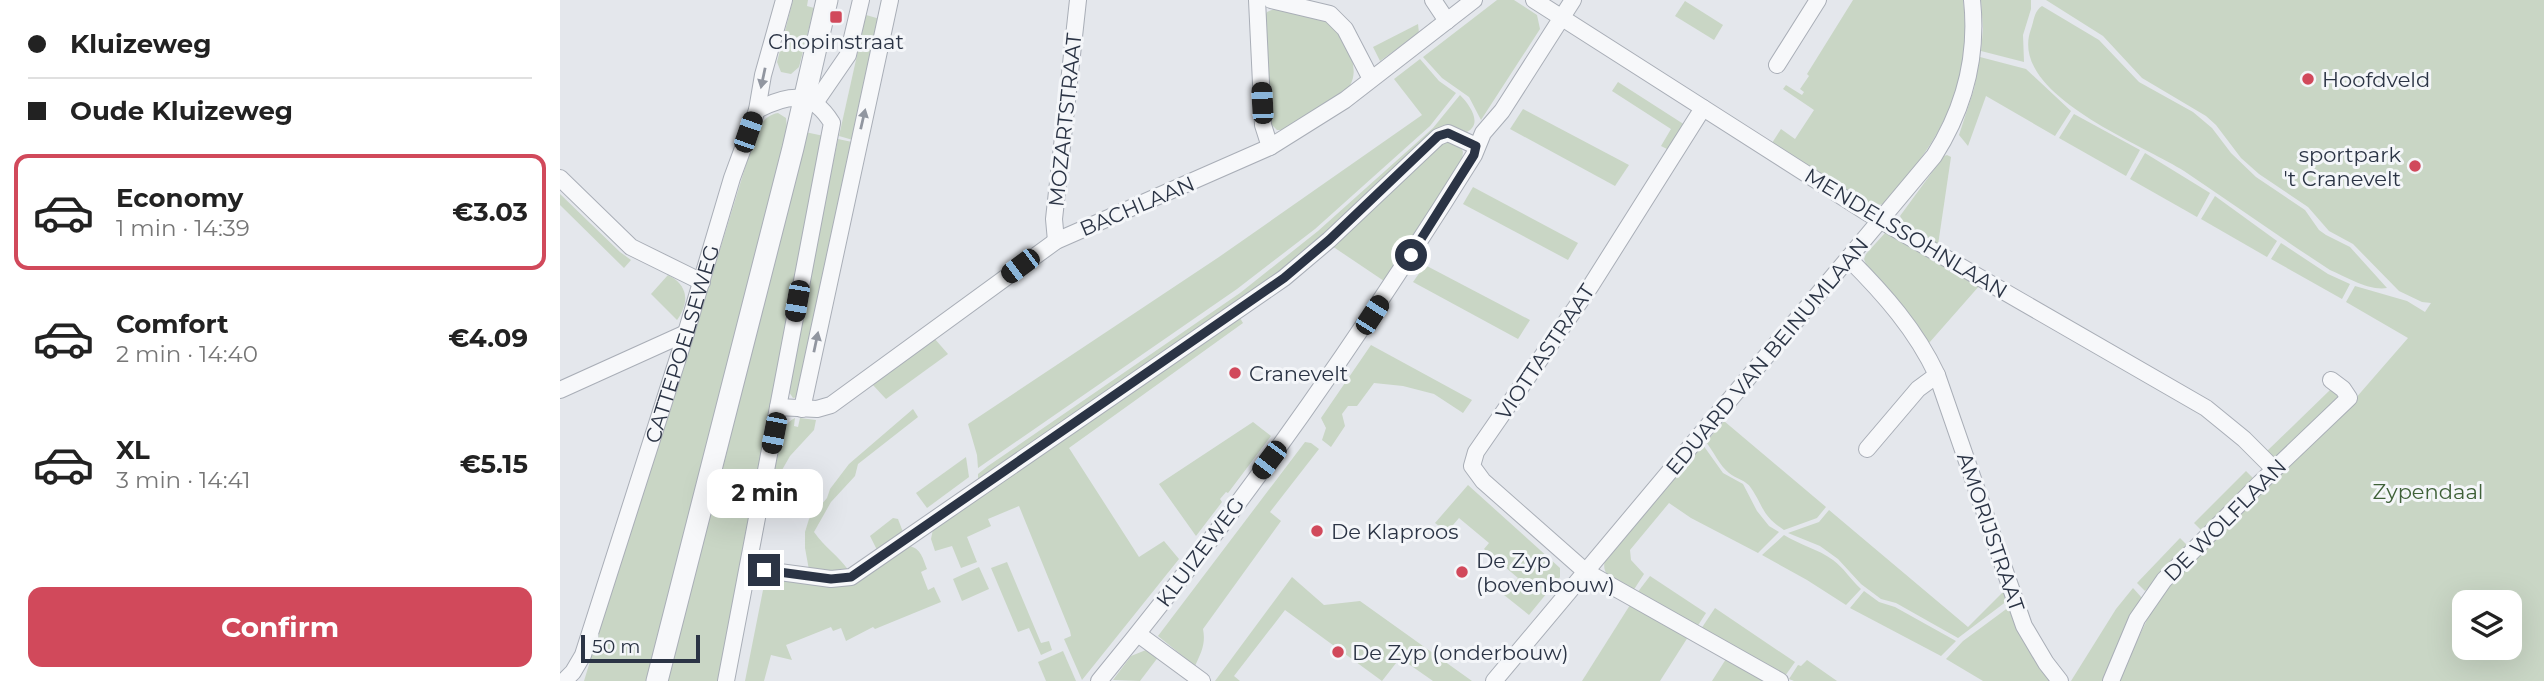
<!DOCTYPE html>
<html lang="en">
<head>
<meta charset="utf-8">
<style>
  body { margin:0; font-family:Montserrat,sans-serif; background:#f6f6f6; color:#222; height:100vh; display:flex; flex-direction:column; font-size:26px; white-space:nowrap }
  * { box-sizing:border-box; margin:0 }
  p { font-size:23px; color:#767676 }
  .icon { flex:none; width:38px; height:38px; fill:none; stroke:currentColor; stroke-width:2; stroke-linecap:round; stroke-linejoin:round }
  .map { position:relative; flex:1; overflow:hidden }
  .drawer { display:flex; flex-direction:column; background:#fff; width:560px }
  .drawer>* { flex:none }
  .guide { display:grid; align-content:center; height:154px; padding:0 28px; background:#fff }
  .tools { position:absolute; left:1892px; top:590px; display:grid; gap:14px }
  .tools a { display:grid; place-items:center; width:70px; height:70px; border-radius:14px; background:#fff; box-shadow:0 7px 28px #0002; font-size:35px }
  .scale { position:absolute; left:21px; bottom:18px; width:119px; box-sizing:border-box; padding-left:7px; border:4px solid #2b3445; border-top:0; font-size:19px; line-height:24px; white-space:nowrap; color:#2b3445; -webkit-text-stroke:5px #f4f6f9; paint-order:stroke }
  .end { position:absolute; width:32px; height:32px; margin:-16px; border:9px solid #2b3445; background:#fff; box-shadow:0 0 0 4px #fff }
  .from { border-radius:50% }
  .bubble { position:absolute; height:49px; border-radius:14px; background:#fff; box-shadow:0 7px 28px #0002; font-size:23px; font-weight:700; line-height:49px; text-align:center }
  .car { position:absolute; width:21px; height:42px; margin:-21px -10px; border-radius:9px; box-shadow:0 0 5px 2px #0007; background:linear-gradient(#222 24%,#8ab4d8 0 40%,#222 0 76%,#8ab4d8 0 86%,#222 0) }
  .guide b { display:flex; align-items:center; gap:24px; height:66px; font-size:26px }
  .guide b+b { border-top:2px solid #e0e0e0 }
  .guide i { width:18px; height:18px; background:#222 }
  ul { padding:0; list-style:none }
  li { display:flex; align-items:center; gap:21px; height:116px; margin:0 14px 10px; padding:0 14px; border:4px solid transparent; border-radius:14px }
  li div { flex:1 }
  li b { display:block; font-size:26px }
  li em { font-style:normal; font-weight:700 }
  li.selected { border-color:#d1495b }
  li>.icon { width:63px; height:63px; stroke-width:1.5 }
  .primary-button { display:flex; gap:14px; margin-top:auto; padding:14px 28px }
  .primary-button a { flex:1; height:80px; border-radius:14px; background:#d1495b; color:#fff; font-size:28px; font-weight:700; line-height:80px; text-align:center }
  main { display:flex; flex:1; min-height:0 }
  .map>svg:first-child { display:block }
</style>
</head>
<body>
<main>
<section class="drawer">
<div class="guide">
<b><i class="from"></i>Kluizeweg</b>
<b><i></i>Oude Kluizeweg</b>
</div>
<ul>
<li class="selected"><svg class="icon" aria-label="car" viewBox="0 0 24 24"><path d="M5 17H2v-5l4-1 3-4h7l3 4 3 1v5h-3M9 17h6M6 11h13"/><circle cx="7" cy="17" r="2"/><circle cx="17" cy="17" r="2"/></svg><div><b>Economy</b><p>1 min · 14:39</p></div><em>€3.03</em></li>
<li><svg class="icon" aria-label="car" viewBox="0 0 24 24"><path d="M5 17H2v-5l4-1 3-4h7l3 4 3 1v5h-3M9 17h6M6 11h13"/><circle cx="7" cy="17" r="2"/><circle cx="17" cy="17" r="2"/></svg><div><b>Comfort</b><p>2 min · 14:40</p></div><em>€4.09</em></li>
<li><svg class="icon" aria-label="car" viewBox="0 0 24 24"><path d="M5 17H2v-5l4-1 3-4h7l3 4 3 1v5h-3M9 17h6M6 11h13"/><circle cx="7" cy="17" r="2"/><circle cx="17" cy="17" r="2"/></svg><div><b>XL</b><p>3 min · 14:41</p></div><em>€5.15</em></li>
</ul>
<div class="primary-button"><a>Confirm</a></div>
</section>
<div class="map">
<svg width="1984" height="681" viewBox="0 0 1984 681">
  <rect width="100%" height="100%" fill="#e4e7ec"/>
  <g fill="#c9d6c5" fill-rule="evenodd">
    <polygon points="233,0 248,0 247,6 254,8 239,67 231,74 221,72 217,62"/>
    <polygon points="937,0 954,0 977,15 980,29 921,120 909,97 882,78 863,57"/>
    <path d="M1293,0H1403C1414,88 1379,140 1325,204L1309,206L1212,143L1221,129L1235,139L1254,110L1223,89L1226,85L1242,95L1244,92L1240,89L1249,76L1247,74Z"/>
    <polygon points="1421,0 1471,0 1471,9 1463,35 1464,62 1421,51 1423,29"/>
    <path d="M1486,0H1984V681H1558L1595,603L1614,580L1788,407L1848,338L1786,302L1795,286L1847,301L1865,312L1871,303L1862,302L1839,291L1793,244L1769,231L1748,207L1699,174L1681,158L1656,125L1646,116L1582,78L1543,36ZM1904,602H1950V648H1904Z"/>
    <polygon points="1125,1 1163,25 1154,40 1115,16"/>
    <path d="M1482,6L1539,40L1579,82L1633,112L1652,128L1671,153L1696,177L1745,210L1759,230L1766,235L1790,247L1827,288C1809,291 1786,277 1770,270C1721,238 1673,204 1624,171C1582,144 1447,94 1471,29C1474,21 1474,11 1482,6Z"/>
    <path d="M716,8C731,12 749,14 763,20C783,29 805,71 787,89C770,106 744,117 723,130H717L711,124L705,16L707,12Z"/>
    <polygon points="306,15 320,19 293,140 279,136"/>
    <polygon points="858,24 859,33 820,61 813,47"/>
    <polygon points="1420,57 1466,69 1511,111 1495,136 1426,96 1408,146 1399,135 1414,89"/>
    <polygon points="860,59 879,81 896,93 870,126 755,229 677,289 418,468 417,455 408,424 659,257 862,115 834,79"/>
    <polygon points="1058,82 1125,125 1109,150 1101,146 1111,129 1052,91"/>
    <path d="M900,95C910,105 923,124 907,132L892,126L878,129L721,274L418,482V474L428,466L680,293L758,231L873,128Z"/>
    <polygon points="963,109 1069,165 1055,186 950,129"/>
    <path d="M218,113L226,118L227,129L89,681H24L66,543L117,390L192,145C198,131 201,116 218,113Z"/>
    <polygon points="1514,114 1580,150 1566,176 1499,138"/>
    <polygon points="245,132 264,136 235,274 158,681 107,681"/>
    <polygon points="278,139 292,142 238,397 233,398 229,392 253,260"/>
    <polygon points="884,141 900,145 903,152 902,160 824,281 772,246"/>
    <polygon points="1585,153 1650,193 1637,217 1570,179"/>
    <polygon points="1387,155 1391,157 1378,245 1346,227 1340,216 1384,156"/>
    <polygon points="913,187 1018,243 1008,260 903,204"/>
    <polygon points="0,194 60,252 71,260 64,268 0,205"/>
    <polygon points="1655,196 1717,241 1707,257 1641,219"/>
    <polygon points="1325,233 1331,233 1420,285 1369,343 1334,295 1307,267 1304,259 1306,254"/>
    <polygon points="1721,243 1768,274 1790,284 1782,299 1711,259"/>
    <polygon points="865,265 970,320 958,339 853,282"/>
    <path d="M108,275C128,285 130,302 117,320L91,294Z"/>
    <polygon points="680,318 683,323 509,448 579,557 604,541 619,559 522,680 504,639 511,636 510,631 459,506 428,519 431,526 407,537 417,562 401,568 392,546 375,551 371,539 373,529"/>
    <polygon points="374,338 388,354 326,399 312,384"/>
    <polygon points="811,345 912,400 903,413 874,394 843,386 814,383 797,406 788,406 782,414 785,426 771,447 762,440 766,428 761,418"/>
    <polygon points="1770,390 1773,390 1779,398 1715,458 1706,452"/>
    <path d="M353,409L358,417L298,464L295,476L271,502L254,532C264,547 279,556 289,571L284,574L249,570L245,548V532L249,519L267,498L270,489L289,464Z"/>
    <path d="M235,418L234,426L238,427L240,418L256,420L254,430L230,456L218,477L214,474C218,457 217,426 235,418Z"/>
    <path d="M1164,421L1266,507L1257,518L1224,530C1202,516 1204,507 1191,488C1186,480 1176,479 1169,473C1159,465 1154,452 1146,442Z"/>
    <polygon points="693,422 711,436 668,493 666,492 660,499 662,502 636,536 599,484"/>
    <path d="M745,442L751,443L759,449L710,512L721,521L643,629C646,644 641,653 635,666L598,636Z"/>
    <path d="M1143,445L1163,473L1183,484L1197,511L1209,526L1219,532L1198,553L1131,518L1109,503L1070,550L1071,560L1084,574L1073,591C1059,583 1040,578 1045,560Z"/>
    <polygon points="406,457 409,477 367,508 356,493"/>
    <polygon points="1686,471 1694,479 1641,530 1634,523"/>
    <polygon points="908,485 1000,568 1000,577 969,615 944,595 958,578 924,549 929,543 899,518 887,532 875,523"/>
    <polygon points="1269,510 1408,627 1444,591 1447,601 1398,638 1336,603 1321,599 1301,584 1278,559 1260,546 1228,533 1259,522"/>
    <polygon points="333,518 338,519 343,532 317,550 310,536"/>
    <path d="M1224,535C1240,545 1258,549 1273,560C1284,568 1291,580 1301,589L1286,605L1247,580L1202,555Z"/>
    <polygon points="1620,538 1628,546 1585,591 1577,583"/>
    <path d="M349,546C361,548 363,559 367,569L361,572L368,590L374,587L381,602L315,629L313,627L286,641L281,628L273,631L271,627L226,645L232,660L211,655L204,681H185L205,580L281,585Z"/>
    <polygon points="447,562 481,643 489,641 492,650 481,655 469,628 458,632 431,568"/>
    <polygon points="419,567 429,589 402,601 393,579"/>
    <polygon points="1090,576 1146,613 1137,627 1077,593"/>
    <polygon points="732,577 764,605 800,601 912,681 873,681 840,658 822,681 725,610 674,676 680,681 655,681"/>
    <polygon points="1573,588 1582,598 1544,681 1511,681 1556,609"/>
    <polygon points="1304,591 1319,602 1335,607 1396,641 1381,656 1290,608"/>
    <polygon points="1070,605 1128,637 1100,681 1022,681"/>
    <polygon points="1449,607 1465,644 1490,681 1423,681 1386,659 1403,641"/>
    <polygon points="1155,608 1235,662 1225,676 1141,629"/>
    <polygon points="586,650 599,656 580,681 553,680 571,656"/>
    <polygon points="503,651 516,681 486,681 478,662"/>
    <polygon points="1166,659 1206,681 1152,681"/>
    <polygon points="1247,660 1277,681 1278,681 1234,681 1229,679 1238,665 1241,666"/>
  </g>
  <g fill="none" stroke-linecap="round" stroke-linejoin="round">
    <g stroke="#a9aeb7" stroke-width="18">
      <g id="minor">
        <polyline points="697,0 703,125 710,147"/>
        <polyline points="711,0 770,14 785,29 811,79"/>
        <polyline points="873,0 887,21"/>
        <polyline points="974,0 1306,212 1646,408 1684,439 1714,469"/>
        <polyline points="1217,65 1258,0"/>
        <polyline points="255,103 288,55 301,0"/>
        <polyline points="1143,108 1030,287 916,452 912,466 923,481 1025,571 1220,681"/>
        <polyline points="0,178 71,247 142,282"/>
        <polyline points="496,241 494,219 518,0"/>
        <path d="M1289,259C1324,294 1356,330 1377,375L1464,626L1486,663L1500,681"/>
        <polyline points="0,390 126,333"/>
        <polyline points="218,407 257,409 271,405 496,241 710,147 785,100 914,0"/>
        <polyline points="242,409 330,0"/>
        <polyline points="1307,449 1358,389 1377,375"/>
        <polyline points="190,568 271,579 291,577 724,278 769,240 878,137 888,133 916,146"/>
        <polyline points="578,634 642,681"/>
        <path id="s1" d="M4,681L13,672L23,655L126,333L172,178L197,110L203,75L224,0"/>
        <path d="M166,681L272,123C251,89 228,94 197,110"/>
        <path d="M539,681C676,515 800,338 914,155L923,133L942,111L1013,0"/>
        <path d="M934,681L1374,156C1404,109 1418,56 1412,0"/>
        <polyline points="1551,681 1577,619 1604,580 1700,483 1789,398 1783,389 1771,380"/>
      </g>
    </g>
    <g stroke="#a9aeb7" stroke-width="23">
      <polyline id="tertiary" points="97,681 233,148 267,0"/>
    </g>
    <use href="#minor" stroke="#f7f8fa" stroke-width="16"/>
    <use href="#tertiary" stroke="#f7f8fa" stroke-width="21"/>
  </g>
  <defs><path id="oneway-solid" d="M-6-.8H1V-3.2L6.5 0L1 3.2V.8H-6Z" transform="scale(1.75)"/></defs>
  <g fill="#9196a0">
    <use href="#oneway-solid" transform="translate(203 78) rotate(102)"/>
    <use href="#oneway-solid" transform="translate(303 119) rotate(-77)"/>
    <use href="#oneway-solid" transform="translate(256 342) rotate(-78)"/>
  </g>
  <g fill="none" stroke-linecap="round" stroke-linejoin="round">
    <polyline stroke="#2b3445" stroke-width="9" points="204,570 271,579 291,577 724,278 769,240 878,136 888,133 916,146 914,155 851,255"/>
  </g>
  <g fill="#d1495b" stroke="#f4f6f9" stroke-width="2.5">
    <rect x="269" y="10" width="14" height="14" rx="3.5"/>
    <circle cx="1748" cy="79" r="7"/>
    <circle cx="1855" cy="166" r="7"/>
    <circle cx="675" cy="373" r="7"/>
    <circle cx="757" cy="531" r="7"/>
    <circle cx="902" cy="572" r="7"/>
    <circle cx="778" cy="652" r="7"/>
  </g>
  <g text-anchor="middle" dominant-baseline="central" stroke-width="6" stroke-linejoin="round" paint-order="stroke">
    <g font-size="21" fill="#2b3445" stroke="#f4f6f9" text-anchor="start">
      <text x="276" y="41" text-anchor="middle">Chopinstraat</text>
      <text x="1762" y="79">Hoofdveld</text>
      <text x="1841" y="154" text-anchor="end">sportpark<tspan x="1841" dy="24">'t Cranevelt</tspan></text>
      <text x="689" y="373">Cranevelt</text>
      <text x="771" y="531">De Klaproos</text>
      <text x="916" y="560">De Zyp<tspan x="916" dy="24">(bovenbouw)</tspan></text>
      <text x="792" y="652">De Zyp (onderbouw)</text>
    </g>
    <g font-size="21" fill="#2b3445" stroke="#f4f6f9">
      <text transform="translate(505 120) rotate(-84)">MOZARTSTRAAT</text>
      <text transform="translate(577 206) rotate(-23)">BACHLAAN</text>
      <text transform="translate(1346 233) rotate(31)">MENDELSSOHNLAAN</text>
      <text stroke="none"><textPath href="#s1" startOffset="359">CATTEPOELSEWEG</textPath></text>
      <text transform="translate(985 352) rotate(-56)">VIOTTASTRAAT</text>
      <text transform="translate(1207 356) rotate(-50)">EDUARD VAN BEINUMLAAN</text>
      <text transform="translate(1665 520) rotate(-45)">DE WOLFLAAN</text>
      <text transform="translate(1431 532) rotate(71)">AMORIJSTRAAT</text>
      <text transform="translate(640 552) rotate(-53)">KLUIZEWEG</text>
    </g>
    <g font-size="21" fill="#3f6138" stroke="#f4f6f9">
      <text x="1868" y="491">Zypendaal</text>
    </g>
  </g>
</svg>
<div class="tools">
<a><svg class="icon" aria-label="layers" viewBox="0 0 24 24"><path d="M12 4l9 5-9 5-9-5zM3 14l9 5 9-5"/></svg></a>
</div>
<div class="scale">50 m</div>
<i class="end from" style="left:851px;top:255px"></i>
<i class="end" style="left:204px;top:570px"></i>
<div class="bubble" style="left:147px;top:469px;width:116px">2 min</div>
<i class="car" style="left:702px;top:103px;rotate:357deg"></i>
<i class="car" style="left:188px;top:132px;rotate:19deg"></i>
<i class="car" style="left:460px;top:266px;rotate:233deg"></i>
<i class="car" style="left:237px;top:301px;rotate:190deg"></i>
<i class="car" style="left:812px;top:315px;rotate:33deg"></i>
<i class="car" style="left:214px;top:433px;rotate:191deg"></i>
<i class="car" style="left:709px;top:460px;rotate:217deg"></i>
</div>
</main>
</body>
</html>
